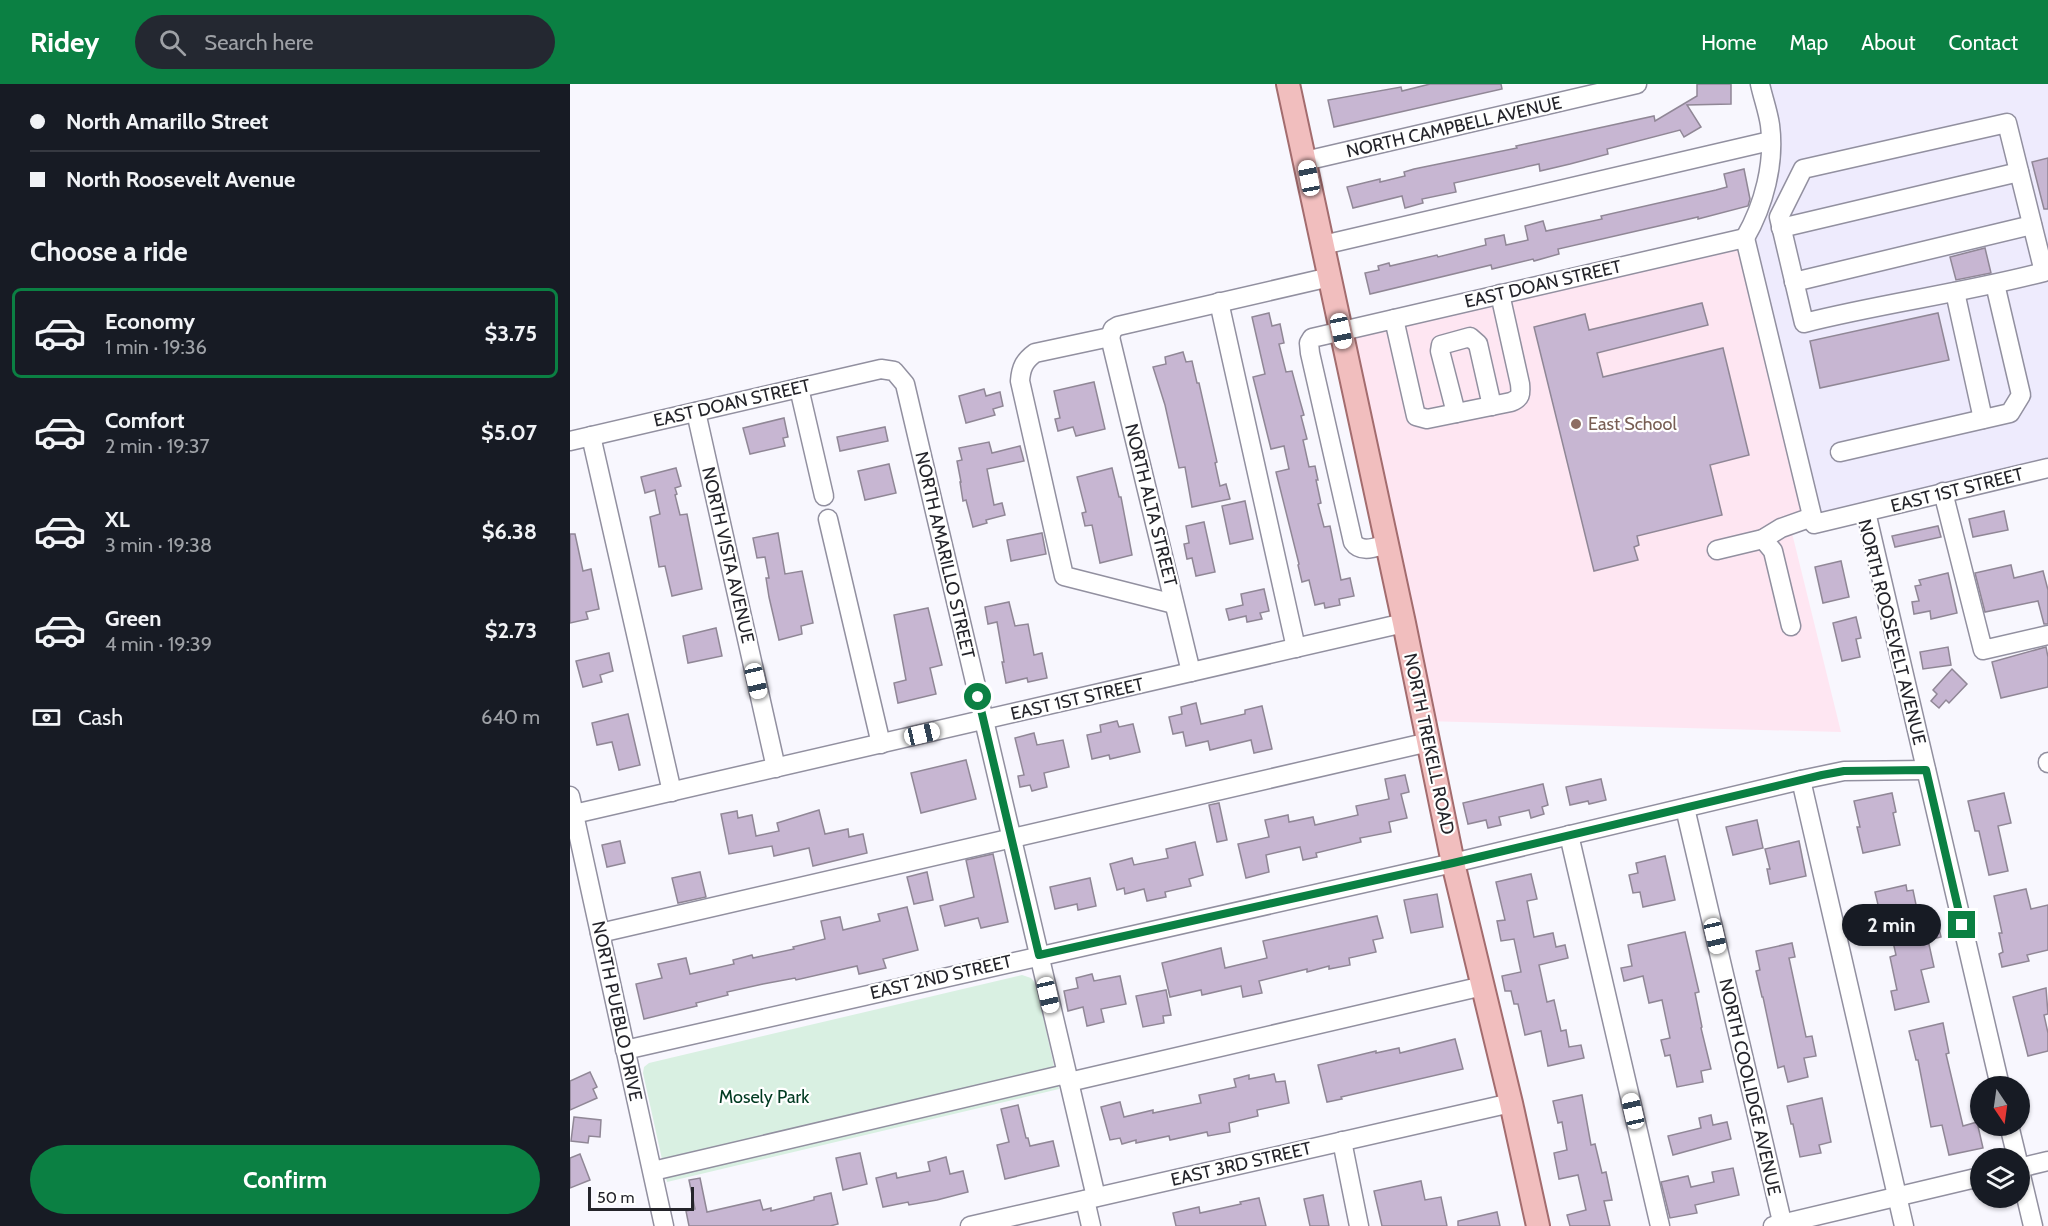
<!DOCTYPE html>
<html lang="en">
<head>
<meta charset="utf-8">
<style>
  body { margin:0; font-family:Cabin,sans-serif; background:#242831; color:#f1f3f6; height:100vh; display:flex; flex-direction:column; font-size:22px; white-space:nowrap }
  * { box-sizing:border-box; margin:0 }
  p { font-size:20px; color:#9ea1a6 }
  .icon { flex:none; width:33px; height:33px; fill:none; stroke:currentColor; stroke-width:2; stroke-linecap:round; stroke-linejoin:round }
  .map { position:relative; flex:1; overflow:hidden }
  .panel { display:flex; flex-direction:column; background:#171b24; width:570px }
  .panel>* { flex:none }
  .guide { display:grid; align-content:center; height:132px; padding:0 30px; background:#171b24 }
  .needle { width:39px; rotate:167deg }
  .tools { position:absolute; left:1400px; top:992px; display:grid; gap:12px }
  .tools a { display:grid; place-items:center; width:60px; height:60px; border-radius:50%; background:#171b24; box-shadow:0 2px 4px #0004; font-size:30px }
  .scale { position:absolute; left:18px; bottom:15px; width:106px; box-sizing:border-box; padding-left:6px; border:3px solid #24242a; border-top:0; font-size:16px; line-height:21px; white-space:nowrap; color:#24242a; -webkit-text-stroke:4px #fff; paint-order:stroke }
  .end { position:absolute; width:27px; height:27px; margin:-14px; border:8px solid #0b8043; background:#fff; box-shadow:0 0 0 3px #fff }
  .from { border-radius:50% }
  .bubble { position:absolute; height:42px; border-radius:21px; background:#171b24; box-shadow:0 2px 4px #0004; font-size:20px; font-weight:800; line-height:42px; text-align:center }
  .car { position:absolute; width:18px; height:36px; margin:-18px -9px; border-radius:8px; box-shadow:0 0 4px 2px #0007; background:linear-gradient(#fff 24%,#345 0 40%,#fff 0 76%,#345 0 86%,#fff 0) }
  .guide b { display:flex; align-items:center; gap:21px; height:57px; font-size:22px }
  .guide b+b { border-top:2px solid #363941 }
  .guide i { width:15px; height:15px; background:#f1f3f6 }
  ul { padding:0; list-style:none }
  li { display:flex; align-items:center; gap:18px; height:90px; margin:0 12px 9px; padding:0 18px; border:3px solid transparent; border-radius:9px }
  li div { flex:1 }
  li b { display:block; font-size:22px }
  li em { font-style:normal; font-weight:800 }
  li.current { border-color:#0b8043 }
  li>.icon { width:54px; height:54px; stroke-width:1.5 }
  h2 { padding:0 30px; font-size:27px; line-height:72px }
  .pay { display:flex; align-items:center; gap:15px; height:66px; padding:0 30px; font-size:22px }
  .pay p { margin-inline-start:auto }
  .button { display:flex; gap:12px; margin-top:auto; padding:12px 30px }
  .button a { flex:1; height:69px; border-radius:36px; background:#0b8043; color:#fff; font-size:24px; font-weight:800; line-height:69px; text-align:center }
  header { display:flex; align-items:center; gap:36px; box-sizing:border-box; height:84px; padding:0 30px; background:#0b8043; color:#fff }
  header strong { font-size:28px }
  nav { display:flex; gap:33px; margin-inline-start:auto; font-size:21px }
  .search { width:420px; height:54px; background:#242831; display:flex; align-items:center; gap:15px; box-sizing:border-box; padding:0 21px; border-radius:33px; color:#9ea1a6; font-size:22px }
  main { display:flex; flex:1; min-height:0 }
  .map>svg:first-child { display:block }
</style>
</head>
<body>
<header>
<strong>Ridey</strong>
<div class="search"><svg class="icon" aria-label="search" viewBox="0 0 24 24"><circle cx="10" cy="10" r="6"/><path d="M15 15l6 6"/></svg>Search here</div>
<nav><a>Home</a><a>Map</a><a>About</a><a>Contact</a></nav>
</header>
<main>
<section class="panel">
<div class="guide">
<b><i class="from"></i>North Amarillo Street</b>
<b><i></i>North Roosevelt Avenue</b>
</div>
<h2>Choose a ride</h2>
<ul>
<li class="current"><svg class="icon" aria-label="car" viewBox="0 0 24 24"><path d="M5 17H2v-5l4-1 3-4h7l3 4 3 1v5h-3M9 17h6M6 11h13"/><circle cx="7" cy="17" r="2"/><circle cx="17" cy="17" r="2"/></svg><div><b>Economy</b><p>1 min · 19:36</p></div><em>$3.75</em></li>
<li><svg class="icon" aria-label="car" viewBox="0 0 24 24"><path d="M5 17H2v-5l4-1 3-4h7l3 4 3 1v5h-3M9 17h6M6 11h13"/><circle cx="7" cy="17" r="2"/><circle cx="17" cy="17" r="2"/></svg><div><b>Comfort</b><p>2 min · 19:37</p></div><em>$5.07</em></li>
<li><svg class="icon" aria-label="car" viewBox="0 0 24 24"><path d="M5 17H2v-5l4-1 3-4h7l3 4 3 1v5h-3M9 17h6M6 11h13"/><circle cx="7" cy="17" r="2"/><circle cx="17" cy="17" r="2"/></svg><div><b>XL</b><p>3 min · 19:38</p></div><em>$6.38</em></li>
<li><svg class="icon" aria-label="car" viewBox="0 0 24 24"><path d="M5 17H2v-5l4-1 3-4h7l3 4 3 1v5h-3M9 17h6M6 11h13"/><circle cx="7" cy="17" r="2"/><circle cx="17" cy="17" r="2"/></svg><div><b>Green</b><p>4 min · 19:39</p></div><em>$2.73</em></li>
</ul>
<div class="pay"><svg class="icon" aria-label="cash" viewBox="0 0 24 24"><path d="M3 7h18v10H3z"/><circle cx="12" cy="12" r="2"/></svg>Cash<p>640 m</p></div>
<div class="button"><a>Confirm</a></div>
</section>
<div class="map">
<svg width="1478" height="1142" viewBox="0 0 1478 1142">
  <rect width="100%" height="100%" fill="#f8f7fe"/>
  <polygon fill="#eeebfd" points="1190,0 1478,0 1478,384 1244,440 1175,154 1200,83"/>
  <polygon fill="#fee6f2" points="1175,154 1244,440 1221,445 1271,648 854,637 771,247"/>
  <polygon fill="#d9f0e2" points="452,891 461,894 466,900 489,1005 97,1098 73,989 74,983 79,979"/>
  <g fill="#c7b6d2" stroke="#908796" stroke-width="1.5">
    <polygon points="860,0 931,0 932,5 764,43 758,16 831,3 832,7"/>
    <polygon points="1127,0 1161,0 1161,20 1117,21 1131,43 1114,53 1110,46 1037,65 1038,70 1000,80 970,87 969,80 884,99 886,108 852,115 853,119 835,124 832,112 783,124 777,103 810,95 810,98 835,92 834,88 844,85 947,64 946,62 1084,32 1085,37 1127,12"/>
    <polygon points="1478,74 1478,125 1474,125 1462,78"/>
    <polygon points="1174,85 1180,115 1178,122 1128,135 1128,133 988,165 989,170 964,177 963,175 922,185 921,181 800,210 795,189 809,186 808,182 819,179 820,182 867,171 868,173 916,161 915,155 934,151 936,161 958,156 955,142 973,137 976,147 1032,135 1031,132 1146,106 1157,103 1154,90"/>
    <polygon points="1415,164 1421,189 1386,196 1380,173"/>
    <polygon points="1132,219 1138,241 1027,269 1033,293 1153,264 1179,371 1140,381 1152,431 1067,452 1069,461 1064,463 1068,476 1024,487 964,243 1015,230 1019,246"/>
    <polygon points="699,229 702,242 710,240 714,259 709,260 716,288 722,287 730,317 734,331 731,332 737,355 733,356 739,383 745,382 748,396 746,396 751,419 748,420 754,443 760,442 771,496 780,494 784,512 769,515 770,521 755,524 754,519 745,521 739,496 732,498 728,481 729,480 706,388 719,385 714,362 701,365 683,293 695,290 682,233"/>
    <polygon points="1368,229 1379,276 1250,304 1240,257"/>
    <polygon points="613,268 616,278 622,277 627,299 629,299 647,378 645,379 650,402 656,400 660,415 622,423 615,383 609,384 595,321 583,283 596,280 595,273"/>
    <polygon points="524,298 535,345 506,352 503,343 488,347 485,335 490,334 484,307"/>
    <polygon points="414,305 416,312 430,308 433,322 423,325 425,331 396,339 389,312"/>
    <polygon points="214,334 218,353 213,354 215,362 180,370 173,344"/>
    <polygon points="315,343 318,357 270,367 267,353"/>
    <polygon points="419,358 422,369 450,362 454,377 417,385 424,421 432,419 435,431 416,436 417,439 403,443 396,416 393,417 390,398 391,398 387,377 392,376 389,364"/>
    <polygon points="319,380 326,409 295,416 288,387"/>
    <polygon points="106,384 111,402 105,404 107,410 105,411 110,431 117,430 132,505 102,512 95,482 89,483 80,433 90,430 85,406 75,409 71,393"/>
    <polygon points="542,384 549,413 551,413 562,471 530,479 522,441 515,442 512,429 516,428 507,393"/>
    <polygon points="675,417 683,455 660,460 652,422"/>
    <polygon points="1434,427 1438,446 1403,453 1399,435"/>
    <polygon points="634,438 645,488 626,492 622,474 617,475 614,460 619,459 616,442"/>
    <polygon points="1368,442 1371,453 1325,463 1322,452"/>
    <polygon points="208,449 215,490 232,487 243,539 231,542 232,550 209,556 199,513 196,494 199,494 195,473 187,474 183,454"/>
    <polygon points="472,449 476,470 441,477 437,456"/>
    <polygon points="0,450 5,450 13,487 21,485 29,525 16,528 18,535 0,539"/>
    <polygon points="1271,477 1279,513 1253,519 1245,483"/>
    <polygon points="1441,481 1444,494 1473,487 1478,506 1478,540 1474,540 1468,517 1415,528 1405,489"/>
    <polygon points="1378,489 1387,529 1361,535 1360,527 1344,530 1342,518 1349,517 1345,502 1351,501 1349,496"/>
    <polygon points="694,505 699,527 690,529 692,535 677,538 676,532 659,536 656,525 673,521 671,510"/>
    <polygon points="439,518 445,542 458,540 464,571 472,569 477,594 458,598 457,594 436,599 432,578 434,578 427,538 418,540 415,523"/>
    <polygon points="358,524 372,581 360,584 366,610 328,619 324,599 336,596 324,531"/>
    <polygon points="1286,533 1291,554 1286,555 1290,573 1272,577 1263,539"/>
    <polygon points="146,544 152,572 118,579 113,552"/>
    <polygon points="1378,563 1381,581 1353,585 1350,568"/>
    <polygon points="1476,563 1478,573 1478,603 1431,614 1422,578"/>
    <polygon points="39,569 43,587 30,591 32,598 13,603 6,577"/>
    <polygon points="1382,585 1397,600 1379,619 1376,616 1369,624 1361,617 1367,610 1363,606"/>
    <polygon points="626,619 631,640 675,630 675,626 692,622 702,665 684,669 681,656 640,666 638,657 616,662 613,648 603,650 599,633 612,630 611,623"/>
    <polygon points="58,630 70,681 49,686 42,658 27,661 22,639"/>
    <polygon points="547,637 549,643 563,640 570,668 540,675 539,671 522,675 517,651 531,648 530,641"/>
    <polygon points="464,649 467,661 493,656 499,683 474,689 477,703 462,707 460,701 450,703 448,692 454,691 445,654"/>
    <polygon points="396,676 406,715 351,729 341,689"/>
    <polygon points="835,691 839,708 831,710 837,734 819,738 821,748 790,754 791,758 746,769 747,773 733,776 730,763 696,771 699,788 676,794 668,760 699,753 695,736 718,731 719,738 743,733 745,741 788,731 786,722 819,715 815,695"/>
    <polygon points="1031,695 1036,716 1019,720 1018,717 1000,721 996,703"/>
    <polygon points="973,700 978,721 972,723 974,730 961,734 959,726 929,733 931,741 918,744 916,736 898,740 893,719"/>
    <polygon points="1322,709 1326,728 1323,729 1330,761 1293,769 1287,743 1290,743 1284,717"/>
    <polygon points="1434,709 1441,739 1428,742 1438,787 1419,791 1409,747 1405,747 1398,717"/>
    <polygon points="649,719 657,756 647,758 639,721"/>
    <polygon points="249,726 255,750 278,745 279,753 293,750 297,769 243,782 239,764 204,772 202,762 159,770 151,730 167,727 168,734 182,731 186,752 209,747 207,739"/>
    <polygon points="1187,736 1193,764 1163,771 1156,743"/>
    <polygon points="50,757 55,779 37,783 32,761"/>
    <polygon points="1229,757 1236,792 1200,800 1197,785 1200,785 1195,765"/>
    <polygon points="625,758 633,791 619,795 621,802 595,808 596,813 577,817 574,805 555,810 554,804 547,806 540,780 562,774 564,781 598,774 596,765"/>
    <polygon points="423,770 438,838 411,844 408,834 375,842 370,822 404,813 396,776"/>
    <polygon points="1095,772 1105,816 1073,823 1070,808 1063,809 1059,791 1068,789 1066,779"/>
    <polygon points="130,788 136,813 108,819 102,794"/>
    <polygon points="357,788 363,816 344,820 337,793"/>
    <polygon points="961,790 967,815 957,817 964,853 983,849 986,863 995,861 998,874 969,881 977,918 984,916 991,947 996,946 999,963 1011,961 1014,974 978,982 971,947 955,951 948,920 944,920 941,907 935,907 932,892 951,888 944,855 931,857 927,837 935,836 926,798"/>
    <polygon points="520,794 526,822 508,826 507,820 485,825 480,803"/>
    <polygon points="1336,801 1337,807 1343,806 1350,840 1367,836 1371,853 1358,856 1364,883 1351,886 1359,918 1325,926 1321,907 1327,906 1320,873 1326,871 1316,827 1310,829 1305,808"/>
    <polygon points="1456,805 1461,825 1478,821 1478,866 1457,871 1459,877 1432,883 1429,870 1433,868 1429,849 1432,849 1424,812"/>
    <polygon points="867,810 873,843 841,849 834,816"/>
    <polygon points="337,823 348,866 313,875 316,884 289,890 287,882 226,896 225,894 193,900 157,908 158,911 126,919 127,922 74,935 66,900 92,894 88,880 116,874 120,890 164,880 163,876 182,871 183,874 224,865 223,863 255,855 251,837 270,833 273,846 310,837 308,830"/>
    <polygon points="807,832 813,854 803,856 806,868 779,874 780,881 759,885 759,882 737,888 737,885 689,897 692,909 673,913 671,902 632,911 631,906 600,913 592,879 651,864 655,884 697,874 693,857"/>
    <polygon points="1115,848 1129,908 1125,909 1132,943 1131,944 1141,985 1131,987 1133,998 1107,1003 1100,971 1095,972 1091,956 1100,954 1092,916 1079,919 1073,892 1054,897 1051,884 1062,882 1058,861"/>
    <polygon points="1222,859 1225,873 1219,874 1236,953 1242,952 1246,972 1234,974 1238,993 1218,998 1214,982 1208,984 1193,913 1192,913 1186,887 1190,886 1186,867"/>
    <polygon points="522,890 524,897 550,892 556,920 531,925 534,938 517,942 513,923 498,927 494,907 508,904 506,894"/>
    <polygon points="1476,904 1478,930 1474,931 1478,949 1478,967 1458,972 1443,913"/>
    <polygon points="596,906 601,931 593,932 594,939 573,943 566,912"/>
    <polygon points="1373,939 1379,969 1376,970 1393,1042 1407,1038 1413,1064 1379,1071 1372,1041 1361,1043 1348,976 1346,976 1339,947"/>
    <polygon points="885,955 893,985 771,1013 772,1015 757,1018 748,981 806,967 806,969 829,964 830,969"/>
    <polygon points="20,988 27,1003 23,1005 27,1014 0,1026 0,997"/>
    <polygon points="704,990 706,998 715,997 719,1019 687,1026 688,1032 659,1039 660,1048 638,1052 637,1048 600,1056 599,1052 566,1059 566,1056 552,1060 550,1054 540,1056 531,1023 550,1018 554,1033 583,1026 583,1029 631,1019 629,1011 666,1003 664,995 679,991 679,995"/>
    <polygon points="1012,1011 1021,1061 1025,1060 1032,1089 1036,1088 1042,1116 1034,1117 1040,1142 1000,1142 997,1131 1016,1126 1008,1091 989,1095 984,1069 997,1066 992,1038 988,1039 983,1017"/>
    <polygon points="1252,1014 1261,1058 1249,1061 1251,1069 1230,1073 1223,1040 1221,1040 1217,1022"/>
    <polygon points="448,1021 456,1054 458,1054 460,1062 483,1057 489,1082 435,1095 427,1061 439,1058 431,1025"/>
    <polygon points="1141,1031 1143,1041 1157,1038 1161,1055 1103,1071 1098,1052 1131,1044 1129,1034"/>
    <polygon points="4,1033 31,1036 30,1053 19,1052 18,1059 1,1057"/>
    <polygon points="290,1069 297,1100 273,1106 266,1074"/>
    <polygon points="10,1070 20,1096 0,1104 0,1074"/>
    <polygon points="376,1073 380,1090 393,1087 398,1108 367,1116 339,1121 338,1118 313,1123 306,1094 326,1089 327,1094 360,1087 358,1078"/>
    <polygon points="1163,1084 1169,1111 1125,1121 1127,1129 1100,1134 1091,1098 1118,1092 1121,1103 1144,1098 1142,1088"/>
    <polygon points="130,1094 137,1128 190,1116 193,1126 201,1124 201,1127 244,1116 244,1113 261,1109 268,1140 260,1142 119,1142 116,1127 125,1125 119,1096"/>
    <polygon points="851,1097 855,1116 871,1113 877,1142 812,1142 804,1107"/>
    <polygon points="753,1111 759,1142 740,1142 734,1115"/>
    <polygon points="689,1114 696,1142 606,1142 603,1129 629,1123 630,1129 671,1120 670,1118"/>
    <polygon points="927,1128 930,1142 888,1142 888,1137"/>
  </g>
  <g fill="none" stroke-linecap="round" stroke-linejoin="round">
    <g stroke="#9290a0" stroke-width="21">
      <g id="minor">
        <polyline points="735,77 1067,0"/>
        <polyline points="1211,144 1449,88"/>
        <polyline points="1175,154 1244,440 1478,384"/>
        <path d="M1175,154C1194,121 1205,79 1200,41C1198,27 1193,14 1190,0"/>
        <polyline points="753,161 1200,57"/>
        <path d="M1474,188L1437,39L1233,85L1209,133L1234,239C1313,219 1394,209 1474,188L1478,187"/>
        <polyline points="1224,198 1462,141"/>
        <polyline points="1385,208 1413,335"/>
        <polyline points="649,218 726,564"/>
        <path d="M824,235L846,332L857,335L941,318C951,314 951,310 950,300L930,210"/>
        <path d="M540,253L465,269C454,277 451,284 450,297L494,492L604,520"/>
        <polyline points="540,253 621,588"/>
        <polyline points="540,253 543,245 548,242 760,193"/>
        <polyline points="229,304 254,412"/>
        <polyline points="126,328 206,684"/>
        <polyline points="886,329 870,267 871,261 900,253 908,260 922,322"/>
        <polyline points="21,352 102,708"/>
        <polyline points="0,357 311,285 324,287 335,300 526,1113"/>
        <polyline points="1270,368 1440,329 1451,311 1425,200"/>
        <polyline points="1373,408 1413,566 1478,551"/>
        <polyline points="1296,428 1430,1002"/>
        <polyline points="258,435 311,660"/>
        <polyline points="1193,455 1203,467 1221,542"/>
        <path d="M817,460C806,463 791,470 783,458L740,269L739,259L742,254L1175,154"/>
        <polyline points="1147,466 1193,455 1211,444 1242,433"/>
        <polyline points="1478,678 1478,679"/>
        <polyline points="1231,696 1334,1142"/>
        <polyline points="0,712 94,1142"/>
        <polyline points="1115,724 1213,1142"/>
        <polyline points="4,730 834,539"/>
        <polyline points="999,751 1090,1142"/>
        <polyline points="30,849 859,658"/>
        <polyline points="55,966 883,779 1231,696 1274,687 1356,686"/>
        <polyline points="499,998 913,902"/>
        <polyline points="1439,1041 1447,1074"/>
        <polyline points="772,1057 789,1142"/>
        <polyline points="1449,1083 1463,1142"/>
        <polyline points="1449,1084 1478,1077"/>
        <polyline points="83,1087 496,990"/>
        <polyline points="515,1116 521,1142"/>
        <polyline points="400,1142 941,1019"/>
        <polyline points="1203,1142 1410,1093"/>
      </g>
    </g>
    <g stroke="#a36c6e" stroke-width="26">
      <polyline id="major" points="718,0 834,539 883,779 941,1019 968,1142"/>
    </g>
    <use href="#minor" stroke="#fff" stroke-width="18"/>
    <use href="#major" stroke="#f1bebe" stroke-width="22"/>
  </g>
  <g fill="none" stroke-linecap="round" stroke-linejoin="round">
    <polyline stroke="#0b8043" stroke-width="8" points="408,613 469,871 883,779 1252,691 1274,687 1356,686 1392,841"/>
  </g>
  <circle fill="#8d6e63" stroke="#fff" stroke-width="2" cx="1006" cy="340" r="6"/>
  <g text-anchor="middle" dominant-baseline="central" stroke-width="4.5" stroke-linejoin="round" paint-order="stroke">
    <g font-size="18" fill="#24242a" stroke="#fff">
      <text transform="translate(884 43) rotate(-13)">NORTH CAMPBELL AVENUE</text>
      <text transform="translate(973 200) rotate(-13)">EAST DOAN STREET</text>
      <text transform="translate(162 319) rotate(-13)">EAST DOAN STREET</text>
      <text transform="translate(1387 406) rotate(-14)">EAST 1ST STREET</text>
      <text transform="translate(581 421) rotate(76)">NORTH ALTA STREET</text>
      <text transform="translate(158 471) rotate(77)">NORTH VISTA AVENUE</text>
      <text transform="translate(375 471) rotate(77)">NORTH AMARILLO STREET</text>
      <text transform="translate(1322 548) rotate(76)">NORTH ROOSEVELT AVENUE</text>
      <text transform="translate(507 615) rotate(-13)">EAST 1ST STREET</text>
      <text transform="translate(859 660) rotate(78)">NORTH TREKELL ROAD</text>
      <text transform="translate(371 893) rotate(-13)">EAST 2ND STREET</text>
      <text transform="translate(47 927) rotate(78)">NORTH PUEBLO DRIVE</text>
      <text transform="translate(1180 1003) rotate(77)">NORTH COOLIDGE AVENUE</text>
      <text transform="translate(671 1080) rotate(-13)">EAST 3RD STREET</text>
    </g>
    <g font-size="18" fill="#785e54" stroke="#fff" text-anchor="start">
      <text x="1018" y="340">East School</text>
    </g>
    <g font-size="18" fill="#003a21" stroke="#fff">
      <text x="194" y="1013">Mosely Park</text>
    </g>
  </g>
</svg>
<div class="tools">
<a><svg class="needle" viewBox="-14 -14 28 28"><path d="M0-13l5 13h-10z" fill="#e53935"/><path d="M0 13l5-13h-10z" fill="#9ea1a6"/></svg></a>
<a><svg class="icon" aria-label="layers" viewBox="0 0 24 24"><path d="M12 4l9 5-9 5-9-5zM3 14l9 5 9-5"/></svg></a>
</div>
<div class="scale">50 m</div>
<i class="end from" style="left:408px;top:613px"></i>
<i class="end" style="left:1392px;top:841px"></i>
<div class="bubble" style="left:1272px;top:820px;width:99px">2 min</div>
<i class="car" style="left:739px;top:94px;rotate:349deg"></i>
<i class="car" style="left:771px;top:247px;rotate:168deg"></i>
<i class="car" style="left:186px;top:597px;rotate:167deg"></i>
<i class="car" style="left:352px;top:650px;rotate:77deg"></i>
<i class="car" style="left:1145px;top:852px;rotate:167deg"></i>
<i class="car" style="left:478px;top:911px;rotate:167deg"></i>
<i class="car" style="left:1063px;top:1027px;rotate:347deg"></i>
</div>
</main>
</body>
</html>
